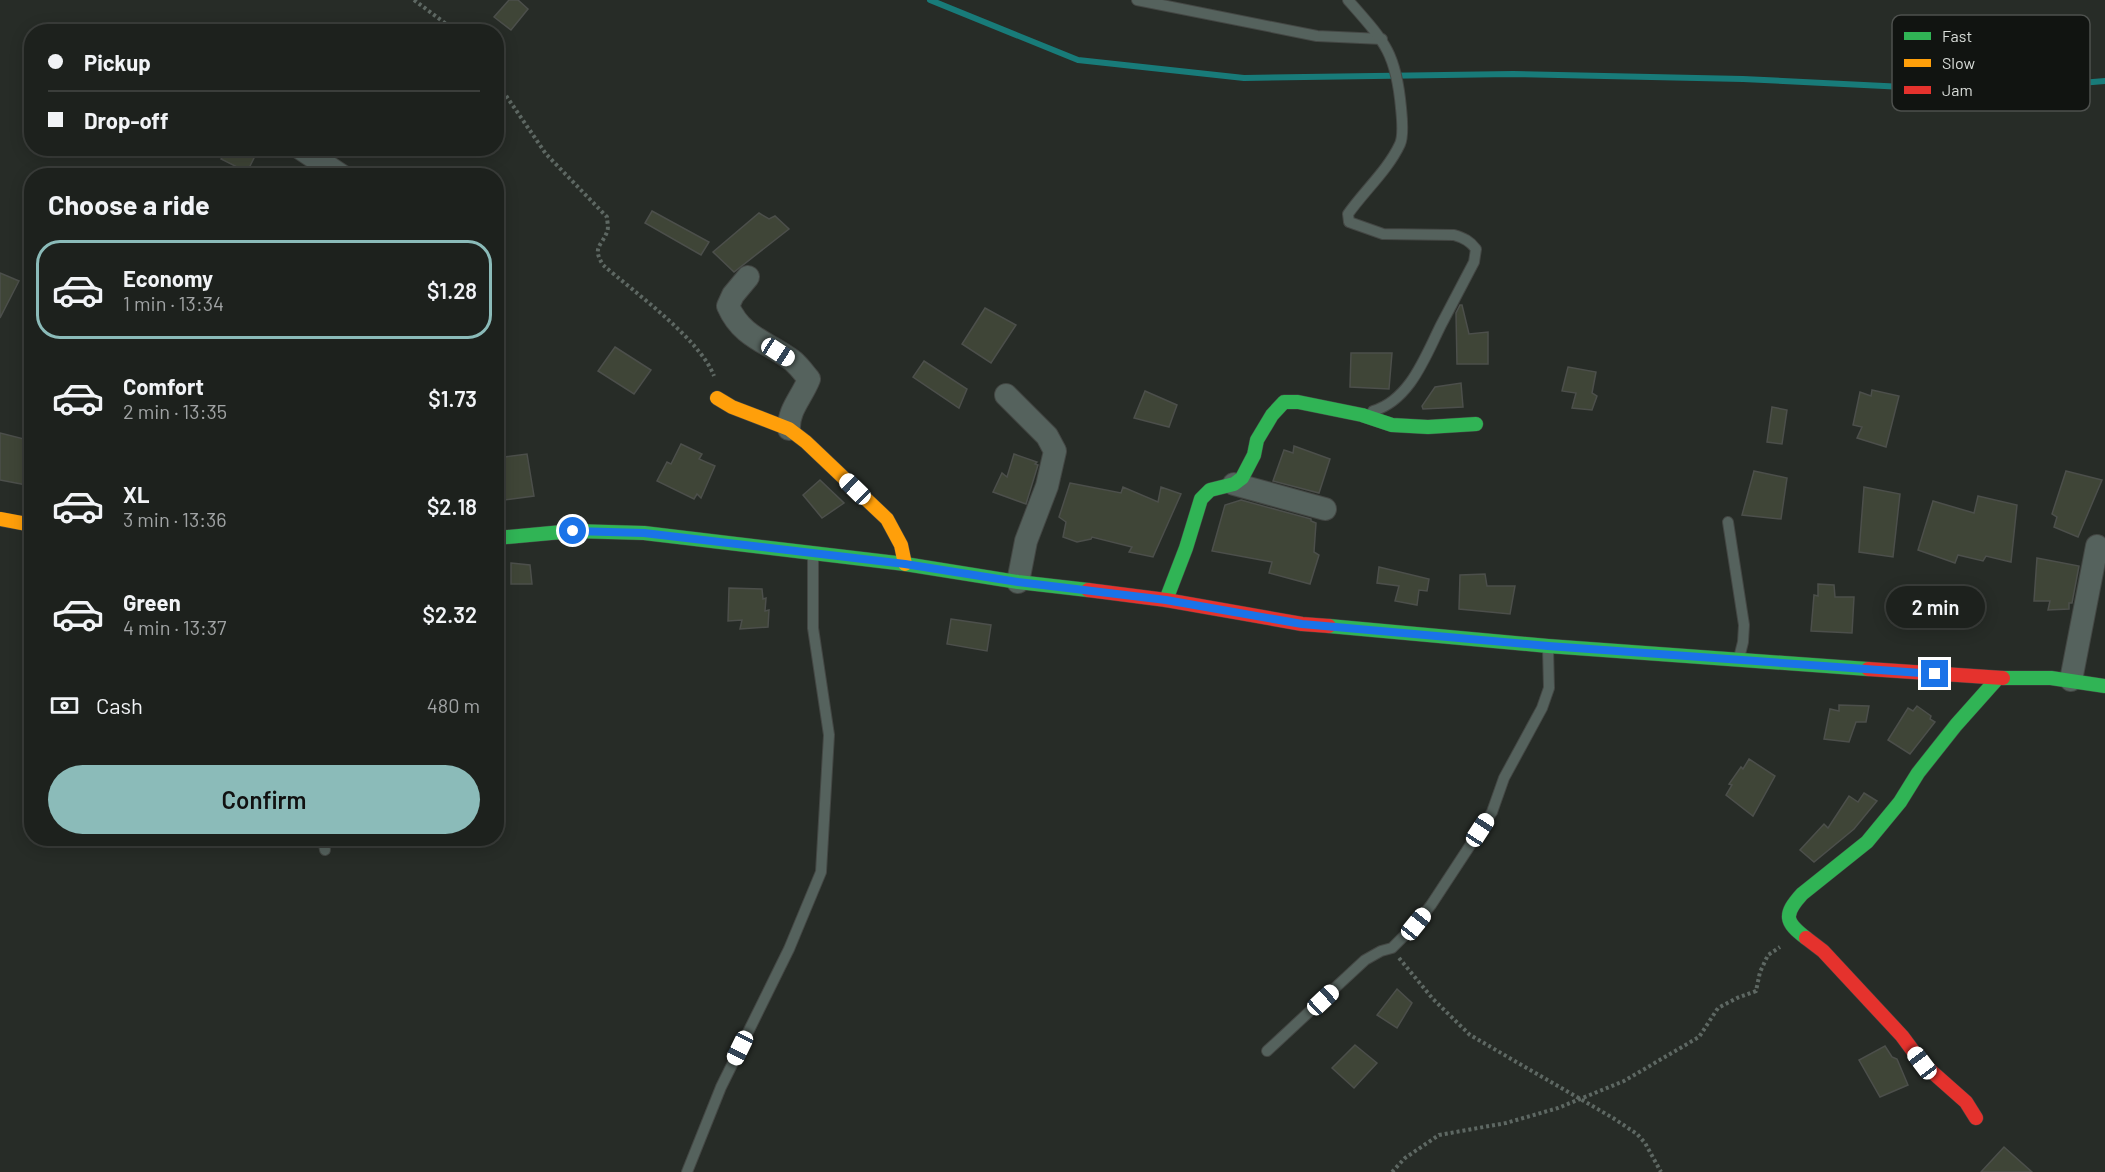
<!DOCTYPE html>
<html lang="en">
<head>
<meta charset="utf-8">
<style>
  body { margin:0; font-family:Barlow,sans-serif; background:#2a2e2a; color:#f1f3f6; height:100vh; display:flex; flex-direction:column; font-size:22px; white-space:nowrap }
  * { box-sizing:border-box; margin:0 }
  p { font-size:20px; color:#a0a3a4 }
  .icon { flex:none; width:33px; height:33px; fill:none; stroke:currentColor; stroke-width:2; stroke-linecap:round; stroke-linejoin:round }
  .map { position:relative; flex:1; overflow:hidden }
  .side { position:absolute; left:24px; top:168px; width:480px; height:678px; display:flex; flex-direction:column; background:#1d211d; border-radius:24px; box-shadow:0 3px 15px #0003,0 0 0 2px #3b3e3b }
  .side>* { flex:none }
  .top-card { position:absolute; left:24px; top:24px; width:480px; height:132px; border-radius:24px; box-shadow:0 3px 15px #0003,0 0 0 2px #3b3e3b; display:grid; align-content:center; height:132px; padding:0 24px; background:#1d211d }
  .end { position:absolute; width:27px; height:27px; margin:-14px; border:8px solid #1a73e8; background:#fff; box-shadow:0 0 0 3px #fff }
  .from { border-radius:50% }
  .bubble { position:absolute; height:42px; border-radius:21px; background:#1d211d; box-shadow:0 3px 15px #0003,0 0 0 2px #3b3e3b; font-size:20px; font-weight:600; line-height:42px; text-align:center }
  .car { position:absolute; width:18px; height:36px; margin:-18px -9px; border-radius:8px; box-shadow:0 0 4px 2px #0007; background:linear-gradient(#fff 24%,#345 0 40%,#fff 0 76%,#345 0 86%,#fff 0) }
  .top-card b { display:flex; align-items:center; gap:21px; height:57px; font-size:22px }
  .top-card b+b { border-top:2px solid #3b3e3b }
  .top-card i { width:15px; height:15px; background:#f1f3f6 }
  ul { padding:0; list-style:none }
  li { display:flex; align-items:center; gap:18px; height:99px; margin:0 12px 9px; padding:0 12px; border:3px solid transparent; border-radius:24px }
  li div { flex:1 }
  li b { display:block; font-size:22px }
  li em { font-style:normal; font-weight:600 }
  li.current { border-color:#8bbbb9 }
  li>.icon { width:54px; height:54px; stroke-width:1.5 }
  h2 { padding:0 24px; font-size:27px; line-height:72px }
  .pay { display:flex; align-items:center; gap:15px; height:66px; padding:0 24px; font-size:22px }
  .pay p { margin-inline-start:auto }
  .primary-button { display:flex; gap:12px; margin-top:auto; padding:12px 24px }
  .primary-button a { flex:1; height:69px; border-radius:36px; background:#8bbbb9; color:#111; font-size:24px; font-weight:600; line-height:69px; text-align:center }
  .map>svg:first-child { display:block }
</style>
</head>
<body>
<div class="map">
<svg width="2105" height="1172" viewBox="0 0 2105 1172">
  <rect width="100%" height="100%" fill="#272c27"/>
  <g fill="none" stroke-linecap="round" stroke-linejoin="round">
    <polyline stroke="#187b79" stroke-width="6" points="930,0 1078,60 1244,78 1513,74 1743,79 1985,91 2105,81"/>
  </g>
  <g fill="#3f4537" stroke="#4c4f4b" stroke-width="1.5">
    <polygon points="509,0 518,0 528,9 511,30 494,17"/>
    <polygon points="228,148 259,148 247,172 221,159"/>
    <polygon points="652,211 709,242 701,255 645,223"/>
    <polygon points="759,213 769,219 775,216 789,229 734,272 713,252"/>
    <polygon points="0,273 19,281 0,318"/>
    <polygon points="1460,305 1462,305 1469,334 1488,332 1488,364 1457,364 1456,313"/>
    <polygon points="985,308 1016,325 991,363 962,344"/>
    <polygon points="615,347 651,370 634,394 598,371"/>
    <polygon points="1351,353 1392,353 1389,389 1350,387"/>
    <polygon points="924,361 967,389 959,408 913,377"/>
    <polygon points="1568,367 1596,372 1592,393 1597,396 1592,410 1572,408 1576,393 1562,391"/>
    <polygon points="1461,383 1463,407 1423,409 1422,406 1435,387"/>
    <polygon points="1872,390 1899,396 1886,447 1857,438 1862,427 1853,425 1860,392 1871,396"/>
    <polygon points="1145,391 1177,405 1169,427 1134,418"/>
    <polygon points="1772,407 1787,410 1782,444 1767,442"/>
    <polygon points="0,433 32,441 32,486 0,480"/>
    <polygon points="681,444 702,454 699,459 715,466 701,498 697,494 694,499 657,481 667,462 671,464"/>
    <polygon points="1294,446 1330,459 1319,493 1273,481 1284,450 1293,453"/>
    <polygon points="527,454 534,496 496,501 496,458"/>
    <polygon points="1014,454 1037,462 1035,464 1038,465 1026,504 993,492 1002,473 1007,477"/>
    <polygon points="1754,471 1787,478 1781,519 1742,515"/>
    <polygon points="2066,471 2102,480 2078,537 2054,527 2057,517 2052,514"/>
    <polygon points="820,480 844,503 822,518 803,495"/>
    <polygon points="1070,483 1121,493 1123,487 1158,502 1161,487 1181,494 1153,557 1129,552 1132,547 1092,537 1091,539 1077,542 1063,537 1066,522 1059,517"/>
    <polygon points="1864,487 1900,494 1893,557 1859,552"/>
    <polygon points="1978,496 2017,505 2011,562 1986,556 1983,561 1958,555 1955,563 1918,550 1933,501 1974,513"/>
    <polygon points="1241,500 1311,519 1311,521 1316,523 1314,552 1319,555 1310,584 1269,573 1272,562 1212,551 1225,505"/>
    <polygon points="2037,558 2079,566 2072,603 2069,603 2069,609 2048,610 2050,601 2034,601"/>
    <polygon points="511,563 530,565 532,584 511,584"/>
    <polygon points="1379,567 1429,579 1427,591 1419,590 1417,605 1395,601 1399,586 1377,583"/>
    <polygon points="1485,574 1487,586 1515,586 1510,614 1459,609 1460,575"/>
    <polygon points="1818,584 1834,585 1835,597 1854,597 1852,633 1811,631 1814,595 1818,596"/>
    <polygon points="729,588 762,589 763,599 766,598 765,611 769,610 768,627 740,629 742,620 728,621"/>
    <polygon points="951,619 991,625 987,651 947,644"/>
    <polygon points="1839,705 1869,706 1866,722 1856,722 1849,742 1824,739 1830,709 1839,711"/>
    <polygon points="1917,706 1931,716 1930,719 1935,722 1910,754 1888,740 1908,708 1913,711"/>
    <polygon points="1749,759 1775,776 1753,816 1726,795 1732,785 1729,784 1741,767 1743,769"/>
    <polygon points="1864,793 1877,801 1854,829 1814,862 1800,850 1824,824 1828,828 1849,796 1858,802"/>
    <polygon points="1397,989 1412,1003 1397,1028 1377,1015"/>
    <polygon points="1355,1045 1377,1063 1354,1088 1332,1068"/>
    <polygon points="1885,1046 1892,1057 1897,1059 1908,1085 1880,1097 1859,1060"/>
    <polygon points="2004,1147 2032,1172 1981,1172"/>
  </g>
  <g fill="none" stroke-linecap="round" stroke-linejoin="round">
    <g stroke="#444744" stroke-width="12">
      <g id="lane">
        <polyline points="1137,0 1317,36 1382,39"/>
        <path d="M1348,0C1384,41 1396,52 1401,108C1402,118 1404,135 1400,144C1388,170 1364,191 1348,214L1349,222L1383,234L1454,235C1464,238 1470,241 1476,249L1474,262C1463,283 1452,304 1441,325C1425,357 1410,400 1373,411"/>
        <polyline points="1728,522 1744,625 1743,642 1739,658"/>
        <polyline points="323,838 325,850"/>
        <polyline points="1267,1051 1365,960 1381,951 1392,948 1416,924 1431,905 1492,812 1504,778 1542,708 1549,688 1548,649"/>
        <polyline points="687,1172 721,1087 789,949 821,872 829,735 813,628 813,556"/>
      </g>
    </g>
    <g stroke="#444744" stroke-width="24">
      <g id="street">
        <polyline points="300,148 342,176"/>
        <path d="M748,277L733,295L728,306C742,338 768,342 793,361C799,366 804,373 809,379C802,397 788,410 789,429"/>
        <polyline points="1006,395 1047,436 1055,451 1047,486 1026,541 1018,582"/>
        <polyline points="1234,484 1325,509"/>
        <polyline points="2071,680 2097,546"/>
      </g>
    </g>
    <g stroke="#444744" stroke-width="15">
      <g id="fast">
        <polyline points="496,538 573,531 644,533 905,564 1018,582 1088,590"/>
        <polyline points="1166,600 1186,548 1201,499 1210,490 1234,484 1242,478 1254,455 1257,440 1272,415 1284,402 1298,402 1362,415 1392,425 1428,427 1476,424"/>
        <polyline points="1329,626 1548,646 1868,669"/>
        <polyline points="2003,678 2051,678 2105,686"/>
        <path d="M1806,938C1785,922 1783,915 1802,894L1867,842L1900,802L1918,773L1956,725L1997,679"/>
      </g>
    </g>
    <g stroke="#444744" stroke-width="15">
      <g id="slow">
        <polyline points="717,398 732,407 789,429 806,442 887,519 901,545 905,564"/>
        <polyline points="0,519 32,525"/>
      </g>
    </g>
    <g stroke="#444744" stroke-width="15">
      <g id="jam">
        <polyline points="1088,590 1166,600 1302,624 1329,626"/>
        <polyline points="1868,669 2003,678"/>
        <polyline points="1806,938 1823,951 1902,1036 1922,1063 1966,1102 1976,1118"/>
      </g>
    </g>
    <g stroke="#5e6863" stroke-width="4" stroke-dasharray="3 3" stroke-linecap="butt">
      <polyline points="414,0 457,32"/>
      <path d="M496,81L546,154L607,217C607,221 609,228 607,232C601,247 592,247 603,265C634,292 700,339 714,376"/>
      <polyline points="1399,958 1433,999 1470,1035 1613,1118 1637,1134 1645,1143 1661,1172"/>
      <polyline points="1392,1172 1405,1158 1439,1135 1506,1123 1558,1108 1624,1081 1699,1037 1718,1008 1737,998 1756,991 1760,972 1768,955 1780,947"/>
    </g>
    <use href="#lane" stroke="#55625d" stroke-width="10"/>
    <use href="#street" stroke="#55625d" stroke-width="22"/>
    <use href="#fast" stroke="#30b455" stroke-width="14"/>
    <use href="#slow" stroke="#ff9f0a" stroke-width="14"/>
    <use href="#jam" stroke="#e5322d" stroke-width="14"/>
  </g>
  <g fill="none" stroke-linecap="round" stroke-linejoin="round">
    <polyline stroke="#1a73e8" stroke-width="8" points="573,531 644,533 905,564 1018,582 1166,600 1302,624 1548,646 1935,674"/>
  </g>
  <rect x="1892" y="15" width="198" height="96" rx="9" fill="#111411" stroke="#4d504d" stroke-width="1.5"/>
  <rect x="1904" y="32" width="27" height="8" fill="#30b455"/>
  <rect x="1904" y="59" width="27" height="8" fill="#ff9f0a"/>
  <rect x="1904" y="86" width="27" height="8" fill="#e5322d"/>
  <g font-size="16" fill="#d9ddd9">
    <text x="1942" y="42">Fast</text>
    <text x="1942" y="69">Slow</text>
    <text x="1942" y="96">Jam</text>
  </g>
</svg>
<i class="end from" style="left:573px;top:531px"></i>
<i class="end" style="left:1935px;top:674px"></i>
<div class="bubble" style="left:1886px;top:586px;width:99px">2 min</div>
<i class="car" style="left:778px;top:352px;rotate:123deg"></i>
<i class="car" style="left:855px;top:489px;rotate:314deg"></i>
<i class="car" style="left:1480px;top:830px;rotate:33deg"></i>
<i class="car" style="left:1416px;top:924px;rotate:39deg"></i>
<i class="car" style="left:1323px;top:1000px;rotate:47deg"></i>
<i class="car" style="left:740px;top:1048px;rotate:206deg"></i>
<i class="car" style="left:1922px;top:1063px;rotate:323deg"></i>
<div class="top-card">
<b><i class="from"></i>Pickup</b>
<b><i></i>Drop-off</b>
</div>
<section class="side">
<h2>Choose a ride</h2>
<ul>
<li class="current"><svg class="icon" aria-label="car" viewBox="0 0 24 24"><path d="M5 17H2v-5l4-1 3-4h7l3 4 3 1v5h-3M9 17h6M6 11h13"/><circle cx="7" cy="17" r="2"/><circle cx="17" cy="17" r="2"/></svg><div><b>Economy</b><p>1 min · 13:34</p></div><em>$1.28</em></li>
<li><svg class="icon" aria-label="car" viewBox="0 0 24 24"><path d="M5 17H2v-5l4-1 3-4h7l3 4 3 1v5h-3M9 17h6M6 11h13"/><circle cx="7" cy="17" r="2"/><circle cx="17" cy="17" r="2"/></svg><div><b>Comfort</b><p>2 min · 13:35</p></div><em>$1.73</em></li>
<li><svg class="icon" aria-label="car" viewBox="0 0 24 24"><path d="M5 17H2v-5l4-1 3-4h7l3 4 3 1v5h-3M9 17h6M6 11h13"/><circle cx="7" cy="17" r="2"/><circle cx="17" cy="17" r="2"/></svg><div><b>XL</b><p>3 min · 13:36</p></div><em>$2.18</em></li>
<li><svg class="icon" aria-label="car" viewBox="0 0 24 24"><path d="M5 17H2v-5l4-1 3-4h7l3 4 3 1v5h-3M9 17h6M6 11h13"/><circle cx="7" cy="17" r="2"/><circle cx="17" cy="17" r="2"/></svg><div><b>Green</b><p>4 min · 13:37</p></div><em>$2.32</em></li>
</ul>
<div class="pay"><svg class="icon" aria-label="cash" viewBox="0 0 24 24"><path d="M3 7h18v10H3z"/><circle cx="12" cy="12" r="2"/></svg>Cash<p>480 m</p></div>
<div class="primary-button"><a>Confirm</a></div>
</section>
</div>
</body>
</html>
